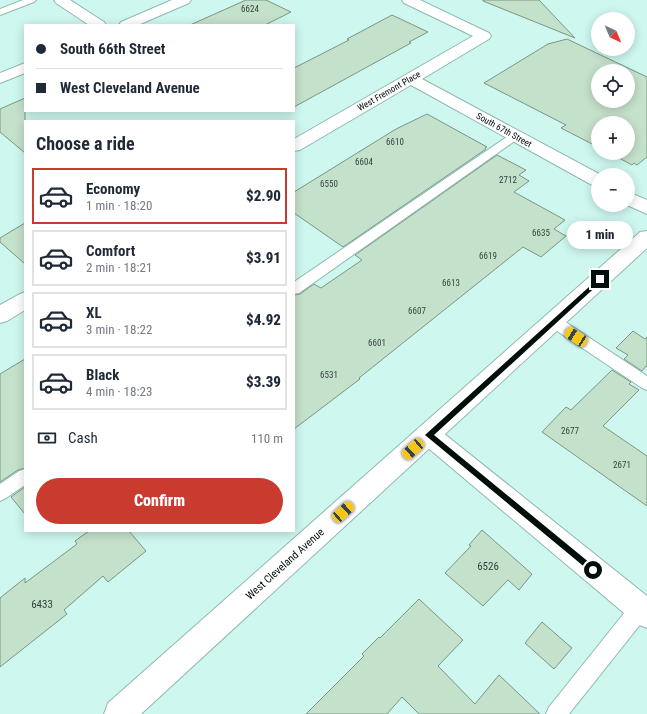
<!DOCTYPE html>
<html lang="en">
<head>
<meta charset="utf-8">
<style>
  body { margin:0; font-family:"Roboto Condensed",sans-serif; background:#f6f6f7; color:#1f2937; height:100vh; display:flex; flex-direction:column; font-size:15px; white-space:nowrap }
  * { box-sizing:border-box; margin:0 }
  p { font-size:13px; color:#747a83 }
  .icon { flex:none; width:22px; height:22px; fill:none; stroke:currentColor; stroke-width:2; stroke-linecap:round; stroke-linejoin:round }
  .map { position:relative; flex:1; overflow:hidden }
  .drawer { position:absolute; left:24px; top:120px; width:271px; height:412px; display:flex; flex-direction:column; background:#fff; border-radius:0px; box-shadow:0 2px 10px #0003 }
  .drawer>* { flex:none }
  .banner { position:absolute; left:24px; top:24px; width:271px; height:88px; border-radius:0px; box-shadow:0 2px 10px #0003; display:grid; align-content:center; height:88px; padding:0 12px; background:#fff }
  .needle { width:26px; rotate:136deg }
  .buttons { position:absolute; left:591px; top:12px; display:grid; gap:8px }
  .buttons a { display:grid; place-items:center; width:44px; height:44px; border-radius:50%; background:#fff; box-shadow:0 2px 10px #0003; font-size:20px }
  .end { position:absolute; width:18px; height:18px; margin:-9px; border:5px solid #020e0c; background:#fff; box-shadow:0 0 0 2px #fff }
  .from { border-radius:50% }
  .bubble { position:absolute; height:28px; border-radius:14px; background:#fff; box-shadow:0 2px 10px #0003; font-size:13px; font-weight:800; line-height:28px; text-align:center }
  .car { position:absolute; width:12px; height:24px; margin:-12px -6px; border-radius:5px; box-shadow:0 0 3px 1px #0007; background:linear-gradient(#f5c518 24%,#345 0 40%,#f5c518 0 76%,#345 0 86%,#f5c518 0) }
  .banner b { display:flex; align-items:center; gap:14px; height:38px; font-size:15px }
  .banner b+b { border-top:1px solid #e0e1e3 }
  .banner i { width:10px; height:10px; background:#1f2937 }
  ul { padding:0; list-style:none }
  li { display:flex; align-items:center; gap:12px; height:56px; margin:0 8px 6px; padding:0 4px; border:2px solid #e0e1e3; border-radius:0px }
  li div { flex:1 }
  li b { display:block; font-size:15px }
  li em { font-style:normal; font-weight:800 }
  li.current { border-color:#c83b2e }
  li>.icon { width:36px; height:36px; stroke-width:1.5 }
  h2 { padding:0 12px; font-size:18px; line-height:48px }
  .pay { display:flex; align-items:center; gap:10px; height:44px; padding:0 12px; font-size:15px }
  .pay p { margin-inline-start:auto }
  .action { display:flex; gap:8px; margin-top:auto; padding:8px 12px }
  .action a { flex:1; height:46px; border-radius:24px; background:#c83b2e; color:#fff; font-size:16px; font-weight:800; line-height:46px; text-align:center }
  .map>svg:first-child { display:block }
</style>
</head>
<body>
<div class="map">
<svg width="647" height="714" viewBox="0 0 647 714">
  <rect width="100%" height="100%" fill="#cef7f0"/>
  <g fill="#c4e1cb" stroke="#7b9682" fill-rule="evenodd">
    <polygon points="246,0 266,0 291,12 265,25 190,25"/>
    <polygon points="483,0 539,0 575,38 483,1"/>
    <polygon points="392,15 428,32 409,42 411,43 294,107 294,68 349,40 347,39"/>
    <path d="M567,39L647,77V157L637,165L634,163L632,165L610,153H628V123H598V147L561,128L566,125L484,83L548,44ZM598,71H628V101H598Z"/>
    <polygon points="25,98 25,153 0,132 0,109"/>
    <polygon points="427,114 487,147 485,148 486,149 343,247 294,213 294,192 396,129"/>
    <polygon points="497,155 526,170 519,175 529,181 514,192 565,220 554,229 566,236 541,257 523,247 359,378 360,379 294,429 294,295 300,294 314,284 321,288 362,260 355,255"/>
    <polygon points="25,223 25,264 0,242 0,238"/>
    <polygon points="633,331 645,339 647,337 647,367 646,366 642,371 624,359 628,355 616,348"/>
    <polygon points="25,359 25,468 18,470 0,482 0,374"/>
    <polygon points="612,370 631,382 629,384 639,390 603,426 647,456 647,506 542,432 566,407 571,410"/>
    <polygon points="25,487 25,514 11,497"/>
    <polygon points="482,530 532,574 519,590 508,580 483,606 445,573 471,546 469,545"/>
    <polygon points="89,531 129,531 146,551 108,582 103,576 64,610 67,614 0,667 0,598 25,578 25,583 77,544 75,541"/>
    <polygon points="419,599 463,640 438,666 475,704 499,675 540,714 419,714 402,697 387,714 306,714 364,656 362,654 379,637 380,638"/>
    <polygon points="542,622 572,648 554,669 525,643"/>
  </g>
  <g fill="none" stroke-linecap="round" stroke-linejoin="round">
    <g stroke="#90b7b0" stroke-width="2">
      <g id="lane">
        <polygon points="23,0 36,0 34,2 0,15 0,9"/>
        <polygon points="515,133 519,134 521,136 519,138 299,293 294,294 294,282 511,134"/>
        <polygon points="553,316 558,317 647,376 647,390 642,388 548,325 546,321 548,317"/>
        <polygon points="25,469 25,485 6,498 0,501 0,484 19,471"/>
        <polygon points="640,600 647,602 647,616 569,714 546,714 549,707 633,602"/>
      </g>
    </g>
    <g stroke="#90b7b0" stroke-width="2">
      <g id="street">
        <polygon points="54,0 70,0 104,22 106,25 89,25 56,3"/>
        <polygon points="172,0 191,0 189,3 138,25 119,25 121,22"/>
        <polygon points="402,0 420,0 489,33 491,36 489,39 422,79 601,175 598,175 598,187 592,185 411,85 300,150 294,151 294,139 473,36 404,3"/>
        <polygon points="25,63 25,73 0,83 0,73"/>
        <polygon points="628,192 647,200 647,214 627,205"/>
        <polygon points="25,292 25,310 7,321 0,323 0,305 18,295"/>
        <polygon points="429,425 437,428 647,596 647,628 637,624 421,442 417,435 421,428"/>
      </g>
    </g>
    <g stroke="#90b7b0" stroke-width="2">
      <polygon id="secondary" points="647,231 647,248 141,714 104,714 108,703 640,232"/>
    </g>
    <use href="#lane" fill="#fff" fill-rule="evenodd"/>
    <use href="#street" fill="#fff" fill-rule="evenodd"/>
    <use href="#secondary" fill="#fff" fill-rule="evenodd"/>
  </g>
  <polygon fill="#020e0c" points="600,277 603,279 602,281 434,435 596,568 597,570 593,574 425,435"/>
  <g text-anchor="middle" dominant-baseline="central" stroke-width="3" stroke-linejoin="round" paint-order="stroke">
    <g font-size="9" fill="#32433c">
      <text x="250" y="9">6624</text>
      <text x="395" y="142">6610</text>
      <text x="364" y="162">6604</text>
      <text x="508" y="180">2712</text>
      <text x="329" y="184">6550</text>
      <text x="541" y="233">6635</text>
      <text x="488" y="256">6619</text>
      <text x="451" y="283">6613</text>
      <text x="417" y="311">6607</text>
      <text x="377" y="343">6601</text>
      <text x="329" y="375">6531</text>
      <text x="570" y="431">2677</text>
      <text x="622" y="465">2671</text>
    </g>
    <g font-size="9" fill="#020e0c" stroke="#fff">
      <text transform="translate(389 91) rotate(-30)">West Fremont Place</text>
      <text transform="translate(504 130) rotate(29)">South 67th Street</text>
    </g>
    <g font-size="11" fill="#020e0c" stroke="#fff">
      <text transform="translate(285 564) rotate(-42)">West Cleveland Avenue</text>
    </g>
    <g font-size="11" fill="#32433c">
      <text x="488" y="566">6526</text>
      <text x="42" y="604">6433</text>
    </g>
  </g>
</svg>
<div class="buttons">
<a><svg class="needle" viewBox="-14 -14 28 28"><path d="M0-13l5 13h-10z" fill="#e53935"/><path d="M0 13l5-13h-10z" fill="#747a83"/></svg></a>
<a><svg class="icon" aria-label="locate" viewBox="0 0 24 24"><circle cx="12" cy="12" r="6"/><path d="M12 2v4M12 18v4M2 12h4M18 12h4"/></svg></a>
<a>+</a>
<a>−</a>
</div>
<i class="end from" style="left:593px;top:570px"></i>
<i class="end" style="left:600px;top:279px"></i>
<div class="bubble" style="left:567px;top:221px;width:66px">1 min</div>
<i class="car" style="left:576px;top:337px;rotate:303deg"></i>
<i class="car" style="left:413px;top:449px;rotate:228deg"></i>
<i class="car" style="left:343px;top:512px;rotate:48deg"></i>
<div class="banner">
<b><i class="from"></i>South 66th Street</b>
<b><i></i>West Cleveland Avenue</b>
</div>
<section class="drawer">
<h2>Choose a ride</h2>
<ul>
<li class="current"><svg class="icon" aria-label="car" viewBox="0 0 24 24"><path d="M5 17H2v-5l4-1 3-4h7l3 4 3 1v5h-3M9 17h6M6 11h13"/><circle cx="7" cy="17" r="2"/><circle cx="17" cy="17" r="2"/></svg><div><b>Economy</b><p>1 min · 18:20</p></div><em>$2.90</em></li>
<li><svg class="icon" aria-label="car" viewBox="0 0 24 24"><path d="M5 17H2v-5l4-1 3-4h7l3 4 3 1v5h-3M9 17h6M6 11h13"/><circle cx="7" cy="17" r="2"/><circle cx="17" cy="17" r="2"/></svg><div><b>Comfort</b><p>2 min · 18:21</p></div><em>$3.91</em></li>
<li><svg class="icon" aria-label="car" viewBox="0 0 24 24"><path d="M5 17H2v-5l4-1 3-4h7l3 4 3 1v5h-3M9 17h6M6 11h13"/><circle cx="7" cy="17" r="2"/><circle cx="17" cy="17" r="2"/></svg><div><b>XL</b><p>3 min · 18:22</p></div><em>$4.92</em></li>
<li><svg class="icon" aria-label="car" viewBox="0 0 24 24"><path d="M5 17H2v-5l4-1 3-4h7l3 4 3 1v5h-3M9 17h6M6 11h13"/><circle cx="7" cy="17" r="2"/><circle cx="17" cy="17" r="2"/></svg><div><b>Black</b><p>4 min · 18:23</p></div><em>$3.39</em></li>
</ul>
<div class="pay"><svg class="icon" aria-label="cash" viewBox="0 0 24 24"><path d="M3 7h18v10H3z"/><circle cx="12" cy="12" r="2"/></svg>Cash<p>110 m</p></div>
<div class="action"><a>Confirm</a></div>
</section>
</div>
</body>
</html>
